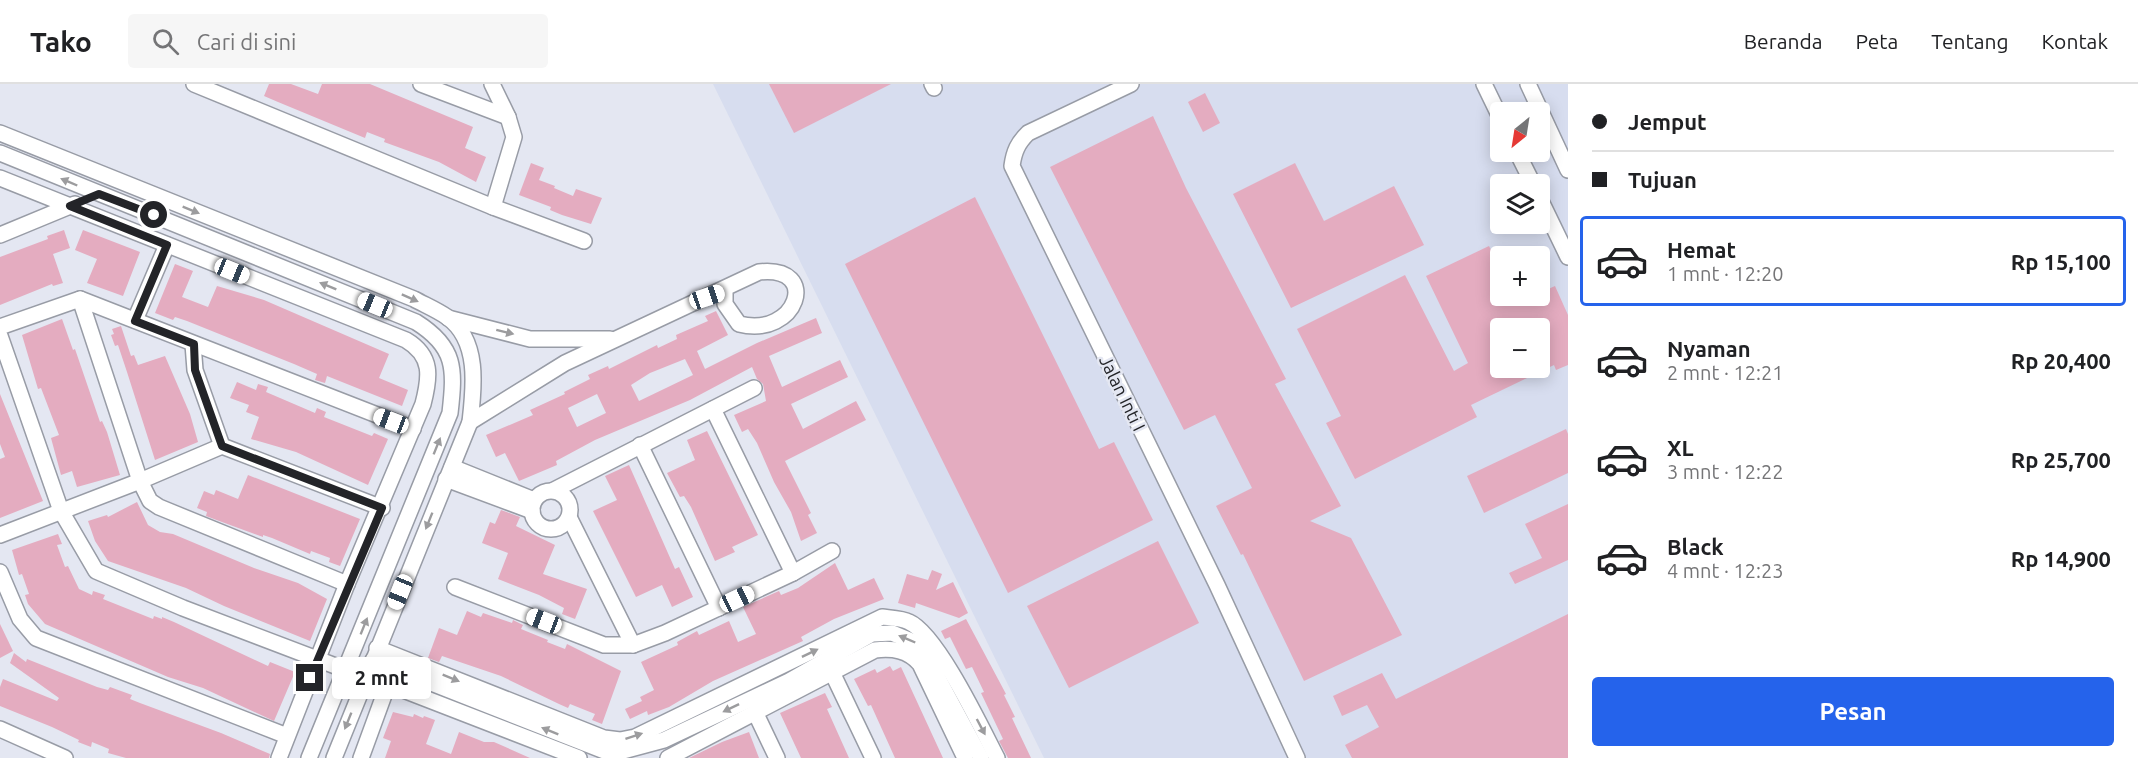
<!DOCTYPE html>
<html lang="id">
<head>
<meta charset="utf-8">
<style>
  body { margin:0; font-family:Ubuntu,sans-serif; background:#f6f6f6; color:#202124; height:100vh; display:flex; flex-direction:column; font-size:22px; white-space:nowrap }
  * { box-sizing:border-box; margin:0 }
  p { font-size:20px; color:#757577 }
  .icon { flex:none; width:33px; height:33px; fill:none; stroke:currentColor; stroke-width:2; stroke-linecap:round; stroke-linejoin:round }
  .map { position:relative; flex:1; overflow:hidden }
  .panel { display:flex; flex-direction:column; background:#fff; width:570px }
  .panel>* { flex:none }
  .banner { display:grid; align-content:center; height:132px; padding:0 24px; background:#fff }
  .needle { width:39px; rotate:210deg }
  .tools { position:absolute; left:1490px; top:18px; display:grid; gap:12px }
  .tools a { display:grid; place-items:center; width:60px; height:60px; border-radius:6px; background:#fff; box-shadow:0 3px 15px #0003; font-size:30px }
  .end { position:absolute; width:27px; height:27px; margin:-14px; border:8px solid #232428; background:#fff; box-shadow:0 0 0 3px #fff }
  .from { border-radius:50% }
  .bubble { position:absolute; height:42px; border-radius:6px; background:#fff; box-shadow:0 3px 15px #0003; font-size:20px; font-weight:600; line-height:42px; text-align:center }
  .car { position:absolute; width:18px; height:36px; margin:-18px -9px; border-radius:8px; box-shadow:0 0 4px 2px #0007; background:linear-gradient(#fff 24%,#345 0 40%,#fff 0 76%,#345 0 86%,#fff 0) }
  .banner b { display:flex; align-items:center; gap:21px; height:57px; font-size:22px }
  .banner b+b { border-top:2px solid #e0e0e0 }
  .banner i { width:15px; height:15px; background:#202124 }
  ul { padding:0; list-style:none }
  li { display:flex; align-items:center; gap:18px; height:90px; margin:0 12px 9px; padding:0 12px; border:3px solid transparent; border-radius:6px }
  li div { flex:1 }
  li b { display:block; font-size:22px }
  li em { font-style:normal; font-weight:600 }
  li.active { border-color:#2563eb }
  li>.icon { width:54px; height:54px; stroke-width:1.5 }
  .primary-button { display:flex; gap:12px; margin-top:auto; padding:12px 24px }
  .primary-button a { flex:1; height:69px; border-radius:6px; background:#2563eb; color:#fff; font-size:24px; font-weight:600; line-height:69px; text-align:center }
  header { display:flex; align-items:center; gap:36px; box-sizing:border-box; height:84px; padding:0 30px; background:#fff; border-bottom:2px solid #e0e0e0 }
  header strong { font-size:28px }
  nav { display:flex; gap:33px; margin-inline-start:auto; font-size:21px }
  .search { width:420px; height:54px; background:#f6f6f6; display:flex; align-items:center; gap:15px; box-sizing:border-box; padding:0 21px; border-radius:6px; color:#757577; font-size:22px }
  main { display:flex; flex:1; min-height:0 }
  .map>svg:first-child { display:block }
</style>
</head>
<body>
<header>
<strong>Tako</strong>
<div class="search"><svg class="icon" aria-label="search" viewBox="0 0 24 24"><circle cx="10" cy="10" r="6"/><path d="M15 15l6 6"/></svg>Cari di sini</div>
<nav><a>Beranda</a><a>Peta</a><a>Tentang</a><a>Kontak</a></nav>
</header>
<main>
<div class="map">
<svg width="1568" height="674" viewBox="0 0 1568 674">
  <rect width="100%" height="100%" fill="#e4e7f2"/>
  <path fill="#d7ddef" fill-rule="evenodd" d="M713,0H1568V674H1044ZM1500,28H1539V68H1500ZM1500,100H1539V140H1500ZM1500,172H1539V212H1500ZM1500,244H1539V284H1500Z"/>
  <g fill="#e4acc0" fill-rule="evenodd">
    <polygon points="269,0 291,0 318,10 322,0 370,0 473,43 465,64 486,73 476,98 439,78 384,58 385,55 367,48 365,54 278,18 264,12"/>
    <polygon points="769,0 891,0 794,49"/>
    <polygon points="1205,9 1220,39 1203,48 1188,18"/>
    <polygon points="1153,32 1186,104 1286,295 1275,300 1341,422 1310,437 1351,454 1402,551 1304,597 1243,470 1241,471 1216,422 1252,404 1215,331 1184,346 1050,83"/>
    <polygon points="531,79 544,84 539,96 555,102 554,104 573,112 576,105 602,114 591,140 562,131 550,126 551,123 519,111"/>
    <polygon points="1295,79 1324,137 1394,102 1424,161 1291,224 1233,110"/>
    <polygon points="975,113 1099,365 1114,358 1153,436 1008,509 845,180"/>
    <polygon points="64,146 70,164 53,170 63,199 53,202 52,200 0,221 0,173 48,155 47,152"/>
    <polygon points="83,146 140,168 123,212 87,199 97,175 75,166"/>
    <path d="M1489,162L1500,184V212H1513L1517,219L1555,202L1568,231V281L1556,286L1554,281L1471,321L1477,333L1355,395L1326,339L1341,332L1297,245L1405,191L1454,287L1468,279L1426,192ZM1500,244H1539V284H1500Z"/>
    <polygon points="175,180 193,187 182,213 208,223 217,202 264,216 389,270 379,294 408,306 402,322 327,292 325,299 315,296 317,290 294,280 187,237 175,233 173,236 155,229"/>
    <path d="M716,227L728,251L697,267L705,285L757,259L816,234L822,249L769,272L782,303L840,276L848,293L791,320L803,345L856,317L866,336L785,377L811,429L808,431L817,449L801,457L791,428L774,398L757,359L748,345L742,348L734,331L766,317L763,300L757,295L752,283L690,316L595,356L556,377L557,381L519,397L505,369L496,373L486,351L533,331L530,326L565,310L564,308L590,295L588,291L608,282L609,285L657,261L658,264L677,255L676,251L708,237L705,232ZM685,275L693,291L639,317L631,301L650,289ZM597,310L606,329L577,343L568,324Z"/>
    <polygon points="62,235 73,266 75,265 100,338 102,337 107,348 120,391 77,403 72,387 61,391 51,354 59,351 41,304 38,305 22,251"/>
    <polygon points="121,242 131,272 134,271 138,281 165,272 190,330 198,358 155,376 127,288 118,261 115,262 111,251 114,250 112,245"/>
    <polygon points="237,298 256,306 258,300 268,303 266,308 315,329 317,324 326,328 324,333 372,352 374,349 388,355 368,401 296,368 251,355 259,333 246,328 249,321 230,314"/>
    <polygon points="0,310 43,417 0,434 0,375 5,373 0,360"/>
    <polygon points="1566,345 1568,350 1568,389 1484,429 1467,392"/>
    <polygon points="707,347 758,451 732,463 735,468 715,477 691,423 684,412 680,413 667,389 695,376 687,356"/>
    <polygon points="629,381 675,485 679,483 693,513 672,523 662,501 636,513 593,427 617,416 605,392"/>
    <polygon points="248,391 360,435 340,482 329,478 330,474 311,467 310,470 272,454 263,451 263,453 222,438 206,432 207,428 197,424 204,407 214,411 216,406 238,415"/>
    <polygon points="137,418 148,441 160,448 173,450 254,484 298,499 327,515 310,557 224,522 186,504 108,477 95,457 88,437 107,431 108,433"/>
    <polygon points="1568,420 1568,476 1515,500 1509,489 1542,474 1525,440"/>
    <polygon points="501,426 520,433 516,442 555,461 543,490 587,505 575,535 562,530 564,524 539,511 498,495 508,469 482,459 490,438 495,440"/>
    <polygon points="58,450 62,460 57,461 65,483 68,482 79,505 92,511 93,507 105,511 103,515 153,535 154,532 162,535 162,533 174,538 268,582 270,578 295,588 274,637 203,604 168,593 45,540 28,520 25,511 29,510 22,490 19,491 12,466"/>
    <polygon points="1158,457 1199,539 1069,604 1027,522"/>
    <polygon points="835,479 848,506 874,494 884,515 834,535 801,553 803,557 713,597 669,623 648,631 647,627 630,635 625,625 642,617 640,613 654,606 641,578 678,561 677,558 697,547 699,551 729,537 738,558 756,550 743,523 779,507 781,511 798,504"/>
    <polygon points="932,486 942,490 936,506 953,498 968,529 959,534 916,519 915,524 898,519 907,490 928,496"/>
    <polygon points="467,527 481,533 483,529 512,539 513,536 523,541 521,545 548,556 547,558 565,565 567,560 621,587 602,640 592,636 595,630 570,620 568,624 559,620 501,592 442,572 439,578 428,574 439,544 457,551"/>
    <polygon points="1568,530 1568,674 1352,674 1345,661 1379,643 1367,621 1342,632 1333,612 1382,589 1396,615"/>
    <polygon points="966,535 1006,610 1004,611 1015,633 1012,634 1031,674 1008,674 999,657 1003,655 981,609 984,608 972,583 966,585 950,553 945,555 941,547"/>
    <polygon points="0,540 13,567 0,574"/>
    <polygon points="14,569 26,578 27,575 97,603 108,606 110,603 132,611 130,615 140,619 221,649 270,670 269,674 126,674 108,669 109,665 92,658 91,663 78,658 79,656 52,643 0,622 0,603 3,595 57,617 59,614 10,579"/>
    <polygon points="890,582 893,587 901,583 943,674 895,674 871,621 868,622 854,595 875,585 877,589"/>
    <polygon points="825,609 832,623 827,625 849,674 801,674 780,629"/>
    <polygon points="393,628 413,633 414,630 423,634 424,632 435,636 426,660 451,670 459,648 484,658 494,658 530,674 385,674 391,657 383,654"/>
    <polygon points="749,648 759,674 689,674 722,658"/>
  </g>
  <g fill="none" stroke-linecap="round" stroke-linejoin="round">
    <g stroke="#989ca6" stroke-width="18">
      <g id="minor">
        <polyline points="194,0 493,123 584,157"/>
        <polyline points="421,0 508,33"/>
        <polyline points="492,0 508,33 514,53 493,123"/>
        <polyline points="932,0 934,4"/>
        <path d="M1131,0L1028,49C1018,59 1014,67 1012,82L1217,501L1297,674"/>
        <polyline points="1484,0 1500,33"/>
        <polyline points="1528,0 1568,86"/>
        <path d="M0,49L414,215C425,221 437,226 447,233C480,256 474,304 470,338L334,674"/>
        <polyline points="1517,68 1533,100"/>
        <path d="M0,69L416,238C456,263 455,285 450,329L309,674"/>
        <path d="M0,94L406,256C433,272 430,293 423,320L347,500L279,674"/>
        <polyline points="1539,113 1568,173"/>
        <polyline points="0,151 75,120"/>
        <polyline points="80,215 140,397 150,417 159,423 347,500"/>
        <polyline points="448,234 530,255 610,255"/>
        <polyline points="135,236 167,161"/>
        <polyline points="0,243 80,215 413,345"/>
        <polyline points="0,252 61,427 96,487 183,524 346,586"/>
        <polyline points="193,260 195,286 222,362 382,424"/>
        <polyline points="713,325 793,489"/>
        <path d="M470,338L565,279L759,188C822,181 797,255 739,240L725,220V206"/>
        <polyline points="640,361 719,524"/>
        <polyline points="452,383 534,416"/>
        <polyline points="446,395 532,427"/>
        <polyline points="554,406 754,304"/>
        <circle cx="551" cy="426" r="19"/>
        <polyline points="569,433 633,561"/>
        <polyline points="0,451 140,397 222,362"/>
        <polyline points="0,488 20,535 36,554 287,652"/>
        <polyline points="455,503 604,561 633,561 665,549 793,489 832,467"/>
        <path d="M377,564L604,654L620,656L635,653L882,533C890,534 902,534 909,538C937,550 982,645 997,674"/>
        <polyline points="373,576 612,670 664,656 789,597 872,550 892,549 916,559 925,570 981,674"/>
        <polyline points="829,582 873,674"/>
        <polyline points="388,600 579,674"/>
        <polyline points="756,630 777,674"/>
        <polyline points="0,645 65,674"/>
        <polyline points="361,674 391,592"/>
        <path d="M668,674L875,566C893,564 908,566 920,580L965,674"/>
      </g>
    </g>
    <use href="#minor" stroke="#fff" stroke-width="15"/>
  </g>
  <defs><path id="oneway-solid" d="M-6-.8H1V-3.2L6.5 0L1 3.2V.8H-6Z" transform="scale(1.5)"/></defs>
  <g fill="#9c9c9e">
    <use href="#oneway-solid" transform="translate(69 98) rotate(-157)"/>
    <use href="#oneway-solid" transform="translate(191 126) rotate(22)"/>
    <use href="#oneway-solid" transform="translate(328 202) rotate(-158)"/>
    <use href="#oneway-solid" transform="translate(410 214) rotate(24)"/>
    <use href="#oneway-solid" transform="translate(505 248) rotate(14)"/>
    <use href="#oneway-solid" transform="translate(437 362) rotate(-68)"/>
    <use href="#oneway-solid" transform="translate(429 437) rotate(112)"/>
    <use href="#oneway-solid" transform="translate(364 542) rotate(-68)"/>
    <use href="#oneway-solid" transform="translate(907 555) rotate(-157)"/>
    <use href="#oneway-solid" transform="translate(810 569) rotate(-26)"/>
    <use href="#oneway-solid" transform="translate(451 594) rotate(22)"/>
    <use href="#oneway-solid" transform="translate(731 624) rotate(154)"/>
    <use href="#oneway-solid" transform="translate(348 637) rotate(112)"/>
    <use href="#oneway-solid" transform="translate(981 643) rotate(62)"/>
    <use href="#oneway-solid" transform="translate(550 647) rotate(-158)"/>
    <use href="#oneway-solid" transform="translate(634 652) rotate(-18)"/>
  </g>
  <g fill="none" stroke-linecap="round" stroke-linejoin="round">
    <polyline stroke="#232428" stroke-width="8" points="154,131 99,110 70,122 167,161 135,237 194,260 195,286 222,362 382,424 310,594"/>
  </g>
  <g text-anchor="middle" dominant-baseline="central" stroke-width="5" stroke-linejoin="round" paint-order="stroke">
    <g font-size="18" fill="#232428" stroke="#e4e7f2">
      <text transform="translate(1123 309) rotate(64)">Jalan Inti I</text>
    </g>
  </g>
</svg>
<div class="tools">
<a><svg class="needle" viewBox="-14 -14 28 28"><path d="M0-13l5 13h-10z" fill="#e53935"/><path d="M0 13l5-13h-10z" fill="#757577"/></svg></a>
<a><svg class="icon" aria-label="layers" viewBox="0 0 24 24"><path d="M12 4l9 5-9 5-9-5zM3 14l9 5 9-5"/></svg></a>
<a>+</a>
<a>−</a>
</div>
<i class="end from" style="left:154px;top:131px"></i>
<i class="end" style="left:310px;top:594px"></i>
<div class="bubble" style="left:332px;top:573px;width:99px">2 mnt</div>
<i class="car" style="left:232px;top:187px;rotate:112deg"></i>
<i class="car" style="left:707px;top:213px;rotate:71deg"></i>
<i class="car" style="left:375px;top:221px;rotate:292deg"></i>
<i class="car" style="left:391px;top:337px;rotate:291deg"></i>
<i class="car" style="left:400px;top:508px;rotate:202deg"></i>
<i class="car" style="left:737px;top:515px;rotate:65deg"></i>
<i class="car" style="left:544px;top:537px;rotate:291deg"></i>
</div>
<section class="panel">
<div class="banner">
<b><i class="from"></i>Jemput</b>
<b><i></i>Tujuan</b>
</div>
<ul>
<li class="active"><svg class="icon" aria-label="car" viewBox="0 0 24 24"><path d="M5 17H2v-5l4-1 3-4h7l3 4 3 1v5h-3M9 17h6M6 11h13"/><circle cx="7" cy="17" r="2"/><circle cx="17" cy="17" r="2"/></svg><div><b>Hemat</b><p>1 mnt · 12:20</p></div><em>Rp 15,100</em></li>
<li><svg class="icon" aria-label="car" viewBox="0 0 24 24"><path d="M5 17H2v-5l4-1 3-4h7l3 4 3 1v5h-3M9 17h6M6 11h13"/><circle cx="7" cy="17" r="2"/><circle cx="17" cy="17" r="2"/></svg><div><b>Nyaman</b><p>2 mnt · 12:21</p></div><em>Rp 20,400</em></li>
<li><svg class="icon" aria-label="car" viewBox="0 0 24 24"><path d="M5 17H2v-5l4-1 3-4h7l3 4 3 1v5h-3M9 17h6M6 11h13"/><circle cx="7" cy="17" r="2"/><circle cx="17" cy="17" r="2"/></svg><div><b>XL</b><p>3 mnt · 12:22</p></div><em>Rp 25,700</em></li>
<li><svg class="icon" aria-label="car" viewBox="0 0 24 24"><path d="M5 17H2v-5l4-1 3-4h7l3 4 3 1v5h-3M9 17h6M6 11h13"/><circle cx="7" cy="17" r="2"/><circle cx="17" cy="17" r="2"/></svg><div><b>Black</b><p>4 mnt · 12:23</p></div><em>Rp 14,900</em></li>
</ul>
<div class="primary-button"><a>Pesan</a></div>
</section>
</main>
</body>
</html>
